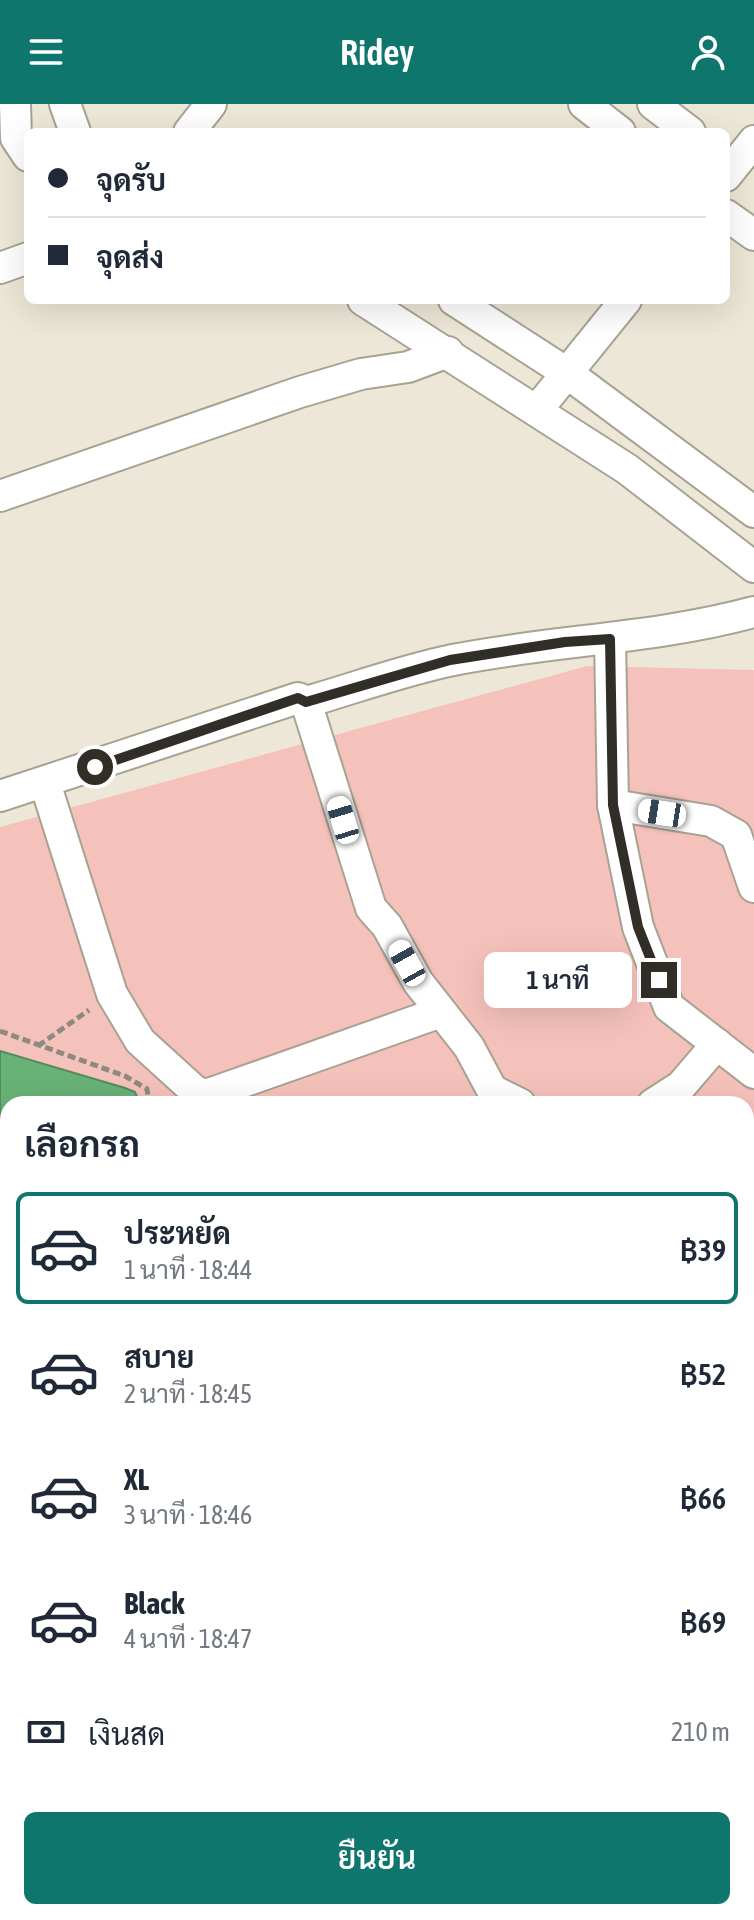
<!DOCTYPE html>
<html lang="th">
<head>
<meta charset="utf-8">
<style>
  body { margin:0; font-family:"Asap Condensed",Sarabun,sans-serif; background:#f6f6f7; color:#1f2937; height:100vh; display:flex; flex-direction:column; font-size:30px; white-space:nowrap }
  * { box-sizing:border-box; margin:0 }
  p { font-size:26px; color:#747a83 }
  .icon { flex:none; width:44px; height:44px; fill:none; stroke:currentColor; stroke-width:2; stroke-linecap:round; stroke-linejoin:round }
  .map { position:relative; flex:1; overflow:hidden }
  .side { position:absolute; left:0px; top:992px; width:754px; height:824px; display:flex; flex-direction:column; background:#fff; border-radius:24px 24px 0 0; box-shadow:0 8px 32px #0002 }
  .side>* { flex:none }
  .top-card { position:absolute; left:24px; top:24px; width:706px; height:176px; border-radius:12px; box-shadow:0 8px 32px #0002; display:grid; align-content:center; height:176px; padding:0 24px; background:#fff }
  .end { position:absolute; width:36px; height:36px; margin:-18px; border:10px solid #312e28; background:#fff; box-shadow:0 0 0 4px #fff }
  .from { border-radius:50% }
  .bubble { position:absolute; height:56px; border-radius:12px; background:#fff; box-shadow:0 8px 32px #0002; font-size:26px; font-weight:600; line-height:56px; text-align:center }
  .car { position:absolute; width:24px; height:48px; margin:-24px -12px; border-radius:10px; box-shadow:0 0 6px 2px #0007; background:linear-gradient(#fff 24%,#345 0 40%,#fff 0 76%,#345 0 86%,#fff 0) }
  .top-card b { display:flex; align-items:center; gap:28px; height:76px; font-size:30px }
  .top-card b+b { border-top:2px solid #e0e1e3 }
  .top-card i { width:20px; height:20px; background:#1f2937 }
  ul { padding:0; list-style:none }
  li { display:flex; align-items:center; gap:24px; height:112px; margin:0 16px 12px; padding:0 8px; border:4px solid transparent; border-radius:12px }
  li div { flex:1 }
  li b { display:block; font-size:30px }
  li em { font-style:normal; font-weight:600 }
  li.on { border-color:#0f766e }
  li>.icon { width:72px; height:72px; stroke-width:1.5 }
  h2 { padding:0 24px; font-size:36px; line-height:96px }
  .pay { display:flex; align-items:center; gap:20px; height:88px; padding:0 24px; font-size:30px }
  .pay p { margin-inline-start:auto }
  .action { display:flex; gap:16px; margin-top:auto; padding:16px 24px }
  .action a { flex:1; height:92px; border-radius:12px; background:#0f766e; color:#fff; font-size:32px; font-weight:600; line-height:92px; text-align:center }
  header { display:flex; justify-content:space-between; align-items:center; height:104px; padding:0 24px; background:#0f766e; color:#fff; font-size:36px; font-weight:600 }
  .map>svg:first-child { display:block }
</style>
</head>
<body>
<header><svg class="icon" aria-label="menu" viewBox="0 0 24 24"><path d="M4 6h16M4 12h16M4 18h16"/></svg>Ridey<svg class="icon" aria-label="person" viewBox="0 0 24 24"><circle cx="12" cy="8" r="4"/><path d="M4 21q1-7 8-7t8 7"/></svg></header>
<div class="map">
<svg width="754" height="1816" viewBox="0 0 754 1816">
  <rect width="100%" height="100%" fill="#ede7d7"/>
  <polygon fill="#f5c2bb" points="587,562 754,566 754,1074 746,1079 746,1000 8,1000 8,1515 0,1511 0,723"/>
  <polygon fill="#68b277" stroke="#588a5f" stroke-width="2" points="0,947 125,984 135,988 140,1000 8,1000 8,1181 0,1175"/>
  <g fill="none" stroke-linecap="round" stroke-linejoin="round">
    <g stroke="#a8a293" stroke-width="34">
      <g id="minor">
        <polyline points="15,0 16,34 28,52"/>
        <polyline points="65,0 75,28"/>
        <polyline points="584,0 620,28"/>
        <polyline points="653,0 690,28"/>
        <polyline points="189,28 211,0"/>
        <polyline points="726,72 754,37"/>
        <polyline points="726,111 754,131"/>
        <polyline points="0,164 28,154"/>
        <polyline points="363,196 627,365 754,463"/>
        <polyline points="454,196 567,269 754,408"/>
        <polyline points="537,306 626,196"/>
        <polyline points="0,392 300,288 361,270 408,263 448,248"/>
        <polyline points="610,535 613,701 638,823 669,903 754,969"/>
        <polyline points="306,598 371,804 387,822 418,878 469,943 492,986 520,1000"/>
        <polyline points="45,679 112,890 140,937 195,987 206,991 441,908"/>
        <path d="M0,692L298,594L306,598C355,584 404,566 453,556C553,536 655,535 754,508"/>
        <polyline points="613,701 711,717 736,731 754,783"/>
        <polyline points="653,1000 681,982 717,940"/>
        <polyline points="746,1128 754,1121"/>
        <polyline points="746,1472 754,1465"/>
        <polyline points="0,1534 8,1538"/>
        <polyline points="141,1808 152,1816"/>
        <polyline points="589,1808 598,1816"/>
        <polyline points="51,1816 59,1808"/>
      </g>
    </g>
    <g stroke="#8e8a7f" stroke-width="5" stroke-dasharray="8 4" stroke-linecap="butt">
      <polyline points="0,927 125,972 147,985 149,1000"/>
      <polyline points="38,942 89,906"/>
      <polyline points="0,1272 8,1275"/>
      <polyline points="0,1353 8,1352"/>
    </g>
    <use href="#minor" stroke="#fff" stroke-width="30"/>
  </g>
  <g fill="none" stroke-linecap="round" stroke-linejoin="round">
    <polyline stroke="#312e28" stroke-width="10" points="95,663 298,594 306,598 450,556 565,538 610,535 613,701 638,823 659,876"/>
  </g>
</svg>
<i class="end from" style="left:95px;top:663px"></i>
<i class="end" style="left:659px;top:876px"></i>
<div class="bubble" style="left:484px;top:848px;width:148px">1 นาที</div>
<i class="car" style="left:662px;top:709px;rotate:279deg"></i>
<i class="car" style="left:343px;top:716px;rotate:343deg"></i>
<i class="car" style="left:407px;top:859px;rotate:331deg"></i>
<div class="top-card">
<b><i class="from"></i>จุดรับ</b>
<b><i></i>จุดส่ง</b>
</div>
<section class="side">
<h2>เลือกรถ</h2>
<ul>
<li class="on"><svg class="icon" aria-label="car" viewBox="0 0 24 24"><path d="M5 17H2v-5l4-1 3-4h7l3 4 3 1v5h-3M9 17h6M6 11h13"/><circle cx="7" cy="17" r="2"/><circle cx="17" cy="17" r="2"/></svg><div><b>ประหยัด</b><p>1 นาที · 18:44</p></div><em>฿39</em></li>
<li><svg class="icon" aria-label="car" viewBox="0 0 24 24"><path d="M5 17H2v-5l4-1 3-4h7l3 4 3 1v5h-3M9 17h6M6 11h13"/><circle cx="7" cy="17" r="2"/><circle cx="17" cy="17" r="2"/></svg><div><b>สบาย</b><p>2 นาที · 18:45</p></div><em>฿52</em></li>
<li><svg class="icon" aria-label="car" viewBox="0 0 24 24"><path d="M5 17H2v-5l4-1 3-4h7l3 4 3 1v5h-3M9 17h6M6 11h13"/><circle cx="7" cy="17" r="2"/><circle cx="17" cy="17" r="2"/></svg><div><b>XL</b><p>3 นาที · 18:46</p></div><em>฿66</em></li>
<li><svg class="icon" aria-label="car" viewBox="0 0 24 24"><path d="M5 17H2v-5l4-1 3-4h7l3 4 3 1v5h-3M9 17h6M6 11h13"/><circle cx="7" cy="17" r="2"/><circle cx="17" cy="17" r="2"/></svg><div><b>Black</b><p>4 นาที · 18:47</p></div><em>฿69</em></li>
</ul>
<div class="pay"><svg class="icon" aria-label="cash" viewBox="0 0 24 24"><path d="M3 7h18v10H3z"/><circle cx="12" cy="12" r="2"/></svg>เงินสด<p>210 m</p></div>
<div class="action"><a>ยืนยัน</a></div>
</section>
</div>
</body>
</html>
